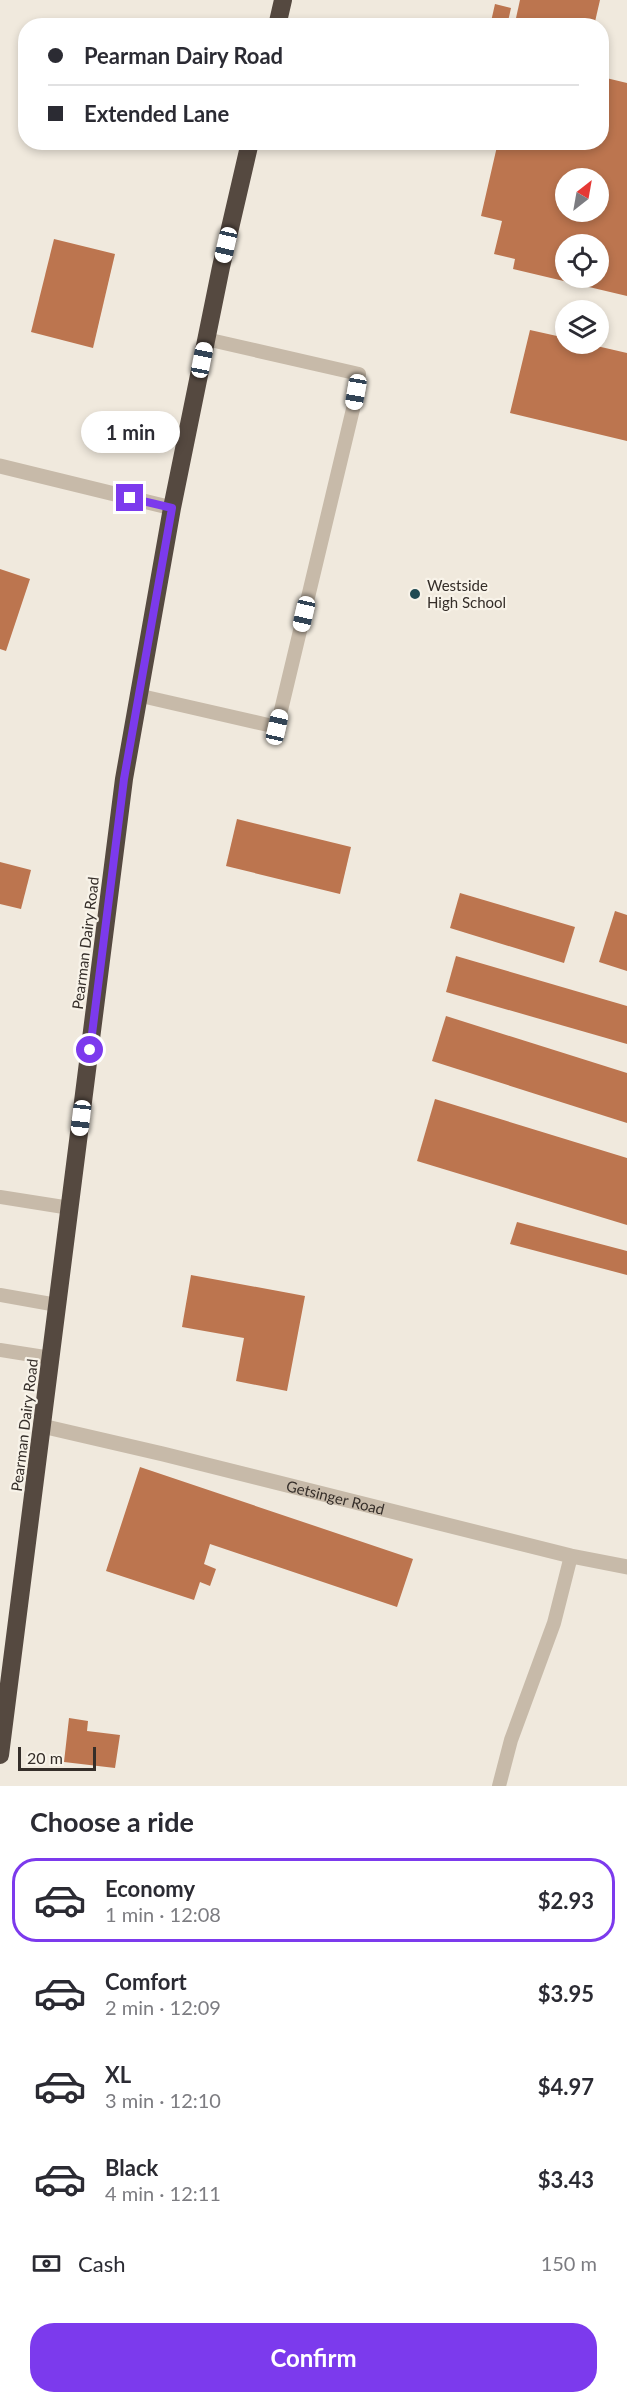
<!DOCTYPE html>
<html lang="en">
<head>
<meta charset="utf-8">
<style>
  body { margin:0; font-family:Lato,sans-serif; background:#f2f2f3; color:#2b2b33; height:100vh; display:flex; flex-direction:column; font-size:22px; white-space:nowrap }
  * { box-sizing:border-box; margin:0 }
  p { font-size:20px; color:#7c7c81 }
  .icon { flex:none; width:33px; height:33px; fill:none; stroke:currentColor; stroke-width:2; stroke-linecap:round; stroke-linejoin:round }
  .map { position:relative; height:1786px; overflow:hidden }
  .drawer { display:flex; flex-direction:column; background:#fff; flex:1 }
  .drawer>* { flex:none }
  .top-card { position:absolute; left:18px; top:18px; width:591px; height:132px; border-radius:24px; box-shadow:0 3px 9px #0003; display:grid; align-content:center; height:132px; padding:0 30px; background:#fff }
  .needle { width:39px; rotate:31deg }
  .controls { position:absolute; left:555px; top:168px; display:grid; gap:12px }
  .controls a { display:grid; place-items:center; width:54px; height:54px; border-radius:50%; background:#fff; box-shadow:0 3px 9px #0003; font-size:30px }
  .scale { position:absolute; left:18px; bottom:15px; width:78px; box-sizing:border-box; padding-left:6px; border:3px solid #352e29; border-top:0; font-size:16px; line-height:21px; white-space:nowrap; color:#352e29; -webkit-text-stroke:4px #f8f3e9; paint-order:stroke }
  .end { position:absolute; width:27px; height:27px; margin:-14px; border:8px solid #7c3aed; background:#fff; box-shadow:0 0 0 3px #fff }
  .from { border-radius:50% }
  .bubble { position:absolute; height:42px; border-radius:21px; background:#fff; box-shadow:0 3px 9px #0003; font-size:20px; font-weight:700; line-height:42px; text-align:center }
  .car { position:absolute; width:18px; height:36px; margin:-18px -9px; border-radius:8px; box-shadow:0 0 4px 2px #0007; background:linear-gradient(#fff 24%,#345 0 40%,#fff 0 76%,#345 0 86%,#fff 0) }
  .top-card b { display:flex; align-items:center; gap:21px; height:57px; font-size:22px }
  .top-card b+b { border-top:2px solid #e1e1e2 }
  .top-card i { width:15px; height:15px; background:#2b2b33 }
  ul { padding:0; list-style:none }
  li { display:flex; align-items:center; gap:18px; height:84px; margin:0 12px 9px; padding:0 18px; border:3px solid transparent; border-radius:24px }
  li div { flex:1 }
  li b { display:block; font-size:22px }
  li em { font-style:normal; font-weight:700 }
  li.active { border-color:#7c3aed }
  li>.icon { width:54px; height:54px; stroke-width:1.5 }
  h2 { padding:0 30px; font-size:27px; line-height:72px }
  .pay { display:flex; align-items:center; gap:15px; height:66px; padding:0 30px; font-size:22px }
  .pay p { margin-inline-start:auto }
  .primary-button { display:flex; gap:12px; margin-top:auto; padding:12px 30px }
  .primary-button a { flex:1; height:69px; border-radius:24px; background:#7c3aed; color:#fff; font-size:24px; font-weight:700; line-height:69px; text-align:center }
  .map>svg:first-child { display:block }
</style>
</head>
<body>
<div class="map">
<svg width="627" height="1786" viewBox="0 0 627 1786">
  <rect width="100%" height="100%" fill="#f0e9dd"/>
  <g fill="#bc754f" fill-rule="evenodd">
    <polygon points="520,0 600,0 594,26 547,26 516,18"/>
    <polygon points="495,4 511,8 507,26 490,26"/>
    <path d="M602,77L627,83V296L513,269L515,259L494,254L502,221L481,216L498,142H602ZM566,178H598V212H566ZM566,244H598V278H566Z"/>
    <polygon points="54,239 115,254 93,348 31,332"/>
    <polygon points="530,330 566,338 566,344 588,344 627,353 627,441 510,413"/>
    <polygon points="0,569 30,579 6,651 0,649"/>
    <polygon points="237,819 351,847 340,894 226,866"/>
    <polygon points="0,862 31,870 21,909 0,904"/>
    <polygon points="460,893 575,927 564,963 450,928"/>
    <polygon points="615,911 627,915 627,971 599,962"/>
    <polygon points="456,956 627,1006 627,1044 446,992"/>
    <polygon points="446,1016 627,1073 627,1123 432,1061"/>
    <polygon points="435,1099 627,1158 627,1225 417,1161"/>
    <polygon points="517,1222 627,1251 627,1275 510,1244"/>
    <polygon points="191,1275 305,1296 287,1391 236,1381 244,1338 182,1327"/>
    <polygon points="140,1467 413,1559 397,1607 210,1544 204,1564 216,1569 210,1586 200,1582 194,1600 106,1571"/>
    <polygon points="69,1718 88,1721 87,1731 120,1735 115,1768 64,1762"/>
  </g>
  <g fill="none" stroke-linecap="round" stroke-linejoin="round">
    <g stroke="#c7baa9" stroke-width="14">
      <polyline points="137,695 277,727 353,409 359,374 206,339"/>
      <polyline points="0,1197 70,1208"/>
      <polyline points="0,1295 57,1305"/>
      <polyline points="0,1350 51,1358"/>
      <polyline points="499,1786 511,1740 554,1623 571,1556"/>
    </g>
    <g stroke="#c7baa9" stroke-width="15">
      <polyline points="0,466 172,508"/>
      <path id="s1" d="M42,1426L163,1454L571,1556L627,1567"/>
    </g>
    <g stroke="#554940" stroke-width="18">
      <polyline points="277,26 283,0"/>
      <polyline points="0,1755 124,779 172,508 221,267 250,142"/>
    </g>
  </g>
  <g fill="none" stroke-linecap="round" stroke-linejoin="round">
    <polyline stroke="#7c3aed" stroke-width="8" points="90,1050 124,779 172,508 130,498"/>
  </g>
  <circle fill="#214b53" stroke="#f8f3e9" stroke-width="2" cx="415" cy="594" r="6"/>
  <g text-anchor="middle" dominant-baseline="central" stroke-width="4.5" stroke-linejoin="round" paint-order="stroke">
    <g font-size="15" fill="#352e29" stroke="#f8f3e9" text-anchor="start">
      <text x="427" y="585">Westside<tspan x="427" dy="17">High School</tspan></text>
    </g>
    <g font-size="15" fill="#352e29" stroke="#f8f3e9">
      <text transform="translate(85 943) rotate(-83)">Pearman Dairy Road</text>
      <text transform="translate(24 1425) rotate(-83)">Pearman Dairy Road</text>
      <text stroke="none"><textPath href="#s1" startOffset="302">Getsinger Road</textPath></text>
    </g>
  </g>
</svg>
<div class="controls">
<a><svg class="needle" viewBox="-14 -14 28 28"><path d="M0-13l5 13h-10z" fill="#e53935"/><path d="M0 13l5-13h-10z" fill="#7c7c81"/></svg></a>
<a><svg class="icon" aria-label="locate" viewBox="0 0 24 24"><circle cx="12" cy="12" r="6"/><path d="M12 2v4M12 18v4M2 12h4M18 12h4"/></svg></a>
<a><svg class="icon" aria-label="layers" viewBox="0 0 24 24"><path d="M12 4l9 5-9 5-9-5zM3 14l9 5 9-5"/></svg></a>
</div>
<div class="scale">20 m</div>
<i class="end from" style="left:90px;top:1050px"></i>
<i class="end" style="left:130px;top:498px"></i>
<div class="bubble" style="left:81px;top:411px;width:99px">1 min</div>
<i class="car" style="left:226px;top:245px;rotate:193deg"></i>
<i class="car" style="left:202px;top:360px;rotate:11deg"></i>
<i class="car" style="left:356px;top:392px;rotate:190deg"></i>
<i class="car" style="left:304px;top:614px;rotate:193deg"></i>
<i class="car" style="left:277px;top:727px;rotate:13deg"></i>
<i class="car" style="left:81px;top:1118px;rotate:187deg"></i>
<div class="top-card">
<b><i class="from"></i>Pearman Dairy Road</b>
<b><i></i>Extended Lane</b>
</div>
</div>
<section class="drawer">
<h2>Choose a ride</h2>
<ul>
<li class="active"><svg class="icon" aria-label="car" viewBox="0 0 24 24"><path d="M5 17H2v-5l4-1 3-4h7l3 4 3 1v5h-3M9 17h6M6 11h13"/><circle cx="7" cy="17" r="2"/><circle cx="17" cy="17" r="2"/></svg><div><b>Economy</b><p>1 min · 12:08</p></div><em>$2.93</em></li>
<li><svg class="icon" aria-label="car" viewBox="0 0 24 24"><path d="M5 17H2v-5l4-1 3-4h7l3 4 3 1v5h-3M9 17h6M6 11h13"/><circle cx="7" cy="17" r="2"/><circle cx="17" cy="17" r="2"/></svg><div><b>Comfort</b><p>2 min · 12:09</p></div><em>$3.95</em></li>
<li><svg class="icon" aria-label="car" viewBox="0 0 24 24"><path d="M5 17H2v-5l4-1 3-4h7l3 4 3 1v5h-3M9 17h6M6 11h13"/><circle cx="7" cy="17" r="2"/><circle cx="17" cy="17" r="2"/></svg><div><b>XL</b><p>3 min · 12:10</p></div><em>$4.97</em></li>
<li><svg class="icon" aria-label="car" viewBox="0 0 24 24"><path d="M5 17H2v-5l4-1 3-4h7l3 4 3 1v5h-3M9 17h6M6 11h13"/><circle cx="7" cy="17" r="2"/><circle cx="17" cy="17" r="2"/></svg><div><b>Black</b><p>4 min · 12:11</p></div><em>$3.43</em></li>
</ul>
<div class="pay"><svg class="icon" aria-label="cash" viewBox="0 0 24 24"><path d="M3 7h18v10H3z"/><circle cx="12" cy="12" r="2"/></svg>Cash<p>150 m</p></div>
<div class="primary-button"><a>Confirm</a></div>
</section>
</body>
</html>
